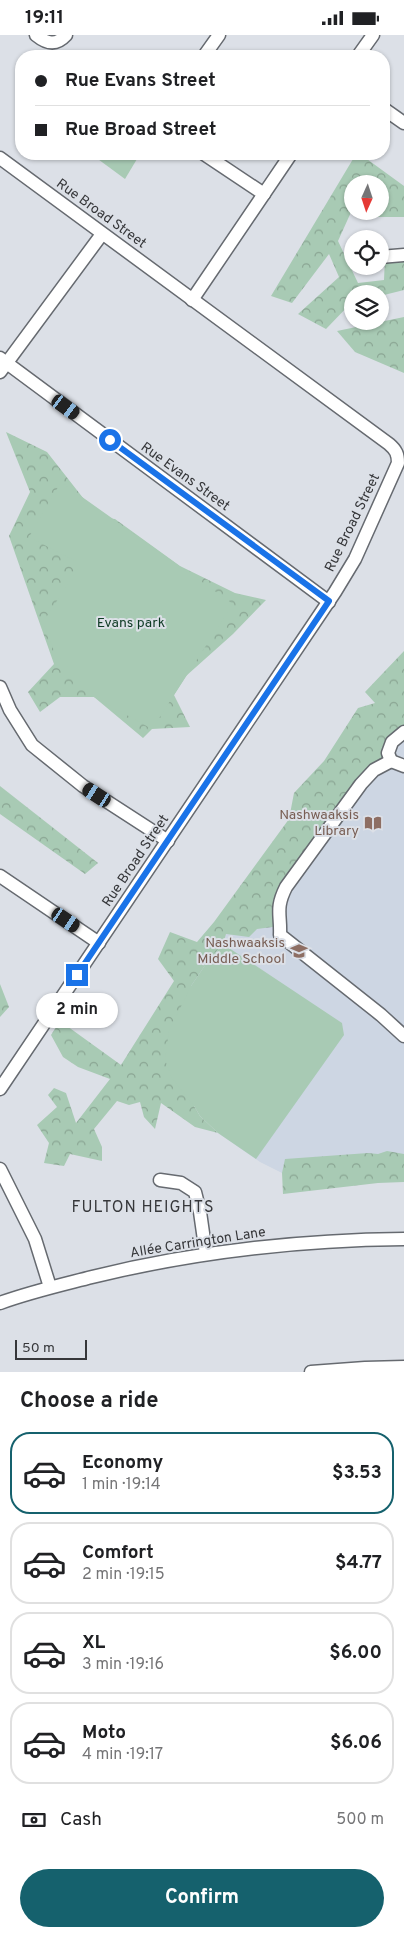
<!DOCTYPE html>
<html lang="en">
<head>
<meta charset="utf-8">
<style>
  body { margin:0; font-family:Overpass,sans-serif; background:#f6f6f6; color:#202124; height:100vh; display:flex; flex-direction:column; font-size:19px; white-space:nowrap }
  * { box-sizing:border-box; margin:0 }
  p { font-size:16px; color:#757577 }
  .icon { flex:none; width:28px; height:28px; fill:none; stroke:currentColor; stroke-width:2; stroke-linecap:round; stroke-linejoin:round }
  .map { position:relative; height:1337px; overflow:hidden }
  .details { display:flex; flex-direction:column; background:#fff; flex:1 }
  .details>* { flex:none }
  .banner { position:absolute; left:15px; top:15px; width:375px; height:110px; border-radius:20px; box-shadow:0 1px 4px #0004; display:grid; align-content:center; height:110px; padding:0 20px; background:#fff }
  .needle { width:32px; rotate:183deg }
  .tools { position:absolute; left:344px; top:140px; display:grid; gap:10px }
  .tools a { display:grid; place-items:center; width:45px; height:45px; border-radius:50%; background:#fff; box-shadow:0 1px 4px #0004; font-size:25px }
  .scale { position:absolute; left:15px; bottom:12px; width:72px; box-sizing:border-box; padding-left:5px; border:2px solid #36373a; border-top:0; font-size:14px; line-height:18px; white-space:nowrap; color:#36373a; -webkit-text-stroke:4px #dce0e7; paint-order:stroke }
  .end { position:absolute; width:22px; height:22px; margin:-11px; border:6px solid #1a73e8; background:#fff; box-shadow:0 0 0 2px #fff }
  .from { border-radius:50% }
  .bubble { position:absolute; height:35px; border-radius:18px; background:#fff; box-shadow:0 1px 4px #0004; font-size:16px; font-weight:700; line-height:35px; text-align:center }
  .car { position:absolute; width:15px; height:30px; margin:-15px -8px; border-radius:6px; box-shadow:0 0 4px 1px #0007; background:linear-gradient(#222 24%,#8ab4d8 0 40%,#222 0 76%,#8ab4d8 0 86%,#222 0) }
  .banner b { display:flex; align-items:center; gap:18px; height:48px; font-size:19px }
  .banner b+b { border-top:1px solid #e0e0e0 }
  .banner i { width:12px; height:12px; background:#202124 }
  ul { padding:0; list-style:none }
  li { display:flex; align-items:center; gap:15px; height:82px; margin:0 10px 8px; padding:0 10px; border:2px solid #e0e0e0; border-radius:20px }
  li div { flex:1 }
  li b { display:block; font-size:19px }
  li em { font-style:normal; font-weight:700 }
  li.active { border-color:#15616d }
  li>.icon { width:45px; height:45px; stroke-width:1.5 }
  h2 { padding:0 20px; font-size:22px; line-height:60px }
  .pay { display:flex; align-items:center; gap:12px; height:55px; padding:0 20px; font-size:19px }
  .pay p { margin-inline-start:auto }
  .cta { display:flex; gap:10px; margin-top:auto; padding:10px 20px }
  .cta a { flex:1; height:58px; border-radius:30px; background:#15616d; color:#fff; font-size:20px; font-weight:700; line-height:58px; text-align:center }
  .status { display:flex; justify-content:space-between; align-items:center; height:35px; padding:0 25px; background:#fff; direction:ltr }
  .status svg { height:14px; fill:currentColor }
  .map>svg:first-child { display:block }
</style>
</head>
<body>
<div class="status"><b>19:11</b><svg viewBox="0 0 49 12"><path d="M0 12V9h3v3zM5 12V6h3v6zM10 12V3h3v9zM15 12V0h3v12zM26 1h20v11H26zM47 4h2v5h-2z"/></svg></div>
<div class="map">
<svg width="404" height="1337" viewBox="0 0 404 1337">
  <defs>
    <pattern id="forest-crowns" width="20" height="18" patternUnits="userSpaceOnUse" patternTransform="scale(1.25)"><rect width="20" height="18" fill="#a8cab4"/><path d="M2 6a3 3 0 1 1 6 0M12 15a3 3 0 1 1 6 0" fill="none" stroke="#8aa593"/></pattern>
  </defs>
  <rect width="100%" height="100%" fill="#dce0e7"/>
  <polygon fill="#cdd6e3" points="404,670 404,1133 282,1138 260,1127 218,1098 139,1001"/>
  <g fill="url(#forest-crowns)">
    <polygon points="356,119 360,119 404,151 404,182 375,182 362,176 380,176 380,149 352,149 352,175 338,206 358,248 384,245 385,222 404,220 404,255 380,261 380,259 352,259 352,267 326,294 298,279 339,242 329,219 292,268 271,261"/>
    <polygon points="404,282 404,338 355,317 337,296"/>
    <polygon points="6,397 47,417 98,482 115,484 180,531 235,558 266,565 233,599 186,641 174,660 190,692 152,694 143,703 94,662 60,662 40,677 28,657 54,629 9,501 30,457"/>
    <polygon points="404,616 404,697 286,852 280,891 257,894 249,902 226,899 223,909 208,926 191,951 194,1071 200,1081 218,1098 195,1092 161,1068 155,1094 144,1082 140,1067 129,1070 117,1066 94,1094 102,1112 102,1126 70,1119 64,1131 44,1128 49,1108 37,1090 57,1072 48,1060 54,1053 66,1058 76,1088 110,1044 78,1032 63,1022 51,1000 60,986 121,1030 174,946 158,924 170,897 197,907 214,887 289,784 294,758 324,726 358,673 375,668 365,657"/>
    <polygon points="0,751 98,828 85,839 0,779"/>
    <polygon points="0,949 9,972 0,982"/>
    <polygon points="387,1116 404,1119 404,1147 378,1148 283,1159 282,1138 285,1124 368,1118 378,1119"/>
  </g>
  <g fill="#a8cab4">
    <polygon points="91,119 140,119 125,144"/>
    <polygon points="61,447 233,569 152,694 94,662 54,616 43,587 81,529 29,502"/>
    <polygon points="223,909 342,988 344,1000 256,1124 218,1098 200,1081 194,1071 172,1043 165,1025 169,996 191,951 208,926"/>
  </g>
  <g fill="none" stroke-linecap="round" stroke-linejoin="round">
    <g stroke="#666a70" stroke-width="15">
      <g id="minor">
        <path d="M36,0C47,9 56,11 66,0"/>
        <polyline points="204,21 219,0"/>
        <polyline points="358,21 373,0"/>
        <polyline points="384,74 404,88"/>
        <polyline points="204,119 264,159"/>
        <path d="M0,123L389,409C396,415 398,419 398,428L355,524L335,557L0,1054"/>
        <polyline points="380,222 404,220"/>
        <polyline points="192,265 291,119"/>
        <polyline points="0,323 329,567"/>
        <polyline points="0,337 102,199"/>
        <polyline points="0,652 10,675 32,710 83,751 168,806"/>
        <polyline points="391,726 388,718 392,707 404,697"/>
        <path d="M404,731L391,726L374,735L361,749L286,852C275,874 281,879 280,900L381,980L404,1001"/>
        <polyline points="0,841 99,908"/>
        <polyline points="0,1134 35,1204 50,1252"/>
        <polyline points="160,1145 181,1148 195,1157 200,1177 206,1219"/>
        <path d="M0,1268C30,1257 61,1250 92,1242C194,1217 299,1205 404,1204"/>
        <polyline points="311,1337 365,1333 404,1332"/>
      </g>
    </g>
    <use href="#minor" stroke="#fff" stroke-width="12"/>
  </g>
  <g fill="none" stroke-linecap="round" stroke-linejoin="round">
    <polyline stroke="#1a73e8" stroke-width="6" points="77,940 329,566 110,405"/>
  </g>
  <defs>
    <g id="library-bare" transform="scale(1.35)"><path d="M-6-4Q-3-5.5-.7-3.5V5Q-3 3-6 4ZM6-4Q3-5.5 .7-3.5V5Q3 3 6 4Z" fill="#8d6e63" stroke="#dce0e7" stroke-width="2.5" paint-order="stroke"/></g>
    <g id="school-bare" transform="scale(1.35)"><path d="M0-5L7-2L0 1L-7-2ZM-4 1L0 2.5L4 1V4Q0 6-4 4Z" fill="#8d6e63" stroke="#dce0e7" stroke-width="2.5" paint-order="stroke"/></g>
  </defs>
  <g fill-rule="evenodd">
    <use href="#library-bare" x="373" y="788"/>
    <use href="#school-bare" x="299" y="916"/>
  </g>
  <g text-anchor="middle" dominant-baseline="central" stroke-width="4" stroke-linejoin="round" paint-order="stroke">
    <g font-size="14" fill="#36373a" stroke="#dce0e7">
      <text transform="translate(101 179) rotate(36)">Rue Broad Street</text>
      <text transform="translate(185 442) rotate(36)">Rue Evans Street</text>
      <text transform="translate(353 488) rotate(-64)">Rue Broad Street</text>
      <text transform="translate(136 826) rotate(-56)">Rue Broad Street</text>
      <text transform="translate(198 1208) rotate(-9)">Allée Carrington Lane</text>
    </g>
    <g font-size="14" fill="#0e3a24" stroke="#dce0e7">
      <text x="131" y="588">Evans park</text>
    </g>
    <g font-size="14" fill="#785e54" stroke="#dce0e7" text-anchor="end">
      <text x="359" y="780">Nashwaaksis<tspan x="359" dy="16">Library</tspan></text>
      <text x="285" y="908">Nashwaaksis<tspan x="285" dy="16">Middle School</tspan></text>
    </g>
    <g font-size="16" letter-spacing="1" fill="#36373a" stroke="#dce0e7">
      <text x="143" y="1173">FULTON HEIGHTS</text>
    </g>
  </g>
</svg>
<div class="tools">
<a><svg class="needle" viewBox="-14 -14 28 28"><path d="M0-13l5 13h-10z" fill="#e53935"/><path d="M0 13l5-13h-10z" fill="#757577"/></svg></a>
<a><svg class="icon" aria-label="locate" viewBox="0 0 24 24"><circle cx="12" cy="12" r="6"/><path d="M12 2v4M12 18v4M2 12h4M18 12h4"/></svg></a>
<a><svg class="icon" aria-label="layers" viewBox="0 0 24 24"><path d="M12 4l9 5-9 5-9-5zM3 14l9 5 9-5"/></svg></a>
</div>
<div class="scale">50 m</div>
<i class="end from" style="left:110px;top:405px"></i>
<i class="end" style="left:77px;top:940px"></i>
<div class="bubble" style="left:36px;top:958px;width:82px">2 min</div>
<i class="car" style="left:66px;top:372px;rotate:126deg"></i>
<i class="car" style="left:97px;top:760px;rotate:303deg"></i>
<i class="car" style="left:66px;top:885px;rotate:124deg"></i>
<div class="banner">
<b><i class="from"></i>Rue Evans Street</b>
<b><i></i>Rue Broad Street</b>
</div>
</div>
<section class="details">
<h2>Choose a ride</h2>
<ul>
<li class="active"><svg class="icon" aria-label="car" viewBox="0 0 24 24"><path d="M5 17H2v-5l4-1 3-4h7l3 4 3 1v5h-3M9 17h6M6 11h13"/><circle cx="7" cy="17" r="2"/><circle cx="17" cy="17" r="2"/></svg><div><b>Economy</b><p>1 min · 19:14</p></div><em>$3.53</em></li>
<li><svg class="icon" aria-label="car" viewBox="0 0 24 24"><path d="M5 17H2v-5l4-1 3-4h7l3 4 3 1v5h-3M9 17h6M6 11h13"/><circle cx="7" cy="17" r="2"/><circle cx="17" cy="17" r="2"/></svg><div><b>Comfort</b><p>2 min · 19:15</p></div><em>$4.77</em></li>
<li><svg class="icon" aria-label="car" viewBox="0 0 24 24"><path d="M5 17H2v-5l4-1 3-4h7l3 4 3 1v5h-3M9 17h6M6 11h13"/><circle cx="7" cy="17" r="2"/><circle cx="17" cy="17" r="2"/></svg><div><b>XL</b><p>3 min · 19:16</p></div><em>$6.00</em></li>
<li><svg class="icon" aria-label="car" viewBox="0 0 24 24"><path d="M5 17H2v-5l4-1 3-4h7l3 4 3 1v5h-3M9 17h6M6 11h13"/><circle cx="7" cy="17" r="2"/><circle cx="17" cy="17" r="2"/></svg><div><b>Moto</b><p>4 min · 19:17</p></div><em>$6.06</em></li>
</ul>
<div class="pay"><svg class="icon" aria-label="cash" viewBox="0 0 24 24"><path d="M3 7h18v10H3z"/><circle cx="12" cy="12" r="2"/></svg>Cash<p>500 m</p></div>
<div class="cta"><a>Confirm</a></div>
</section>
</body>
</html>
